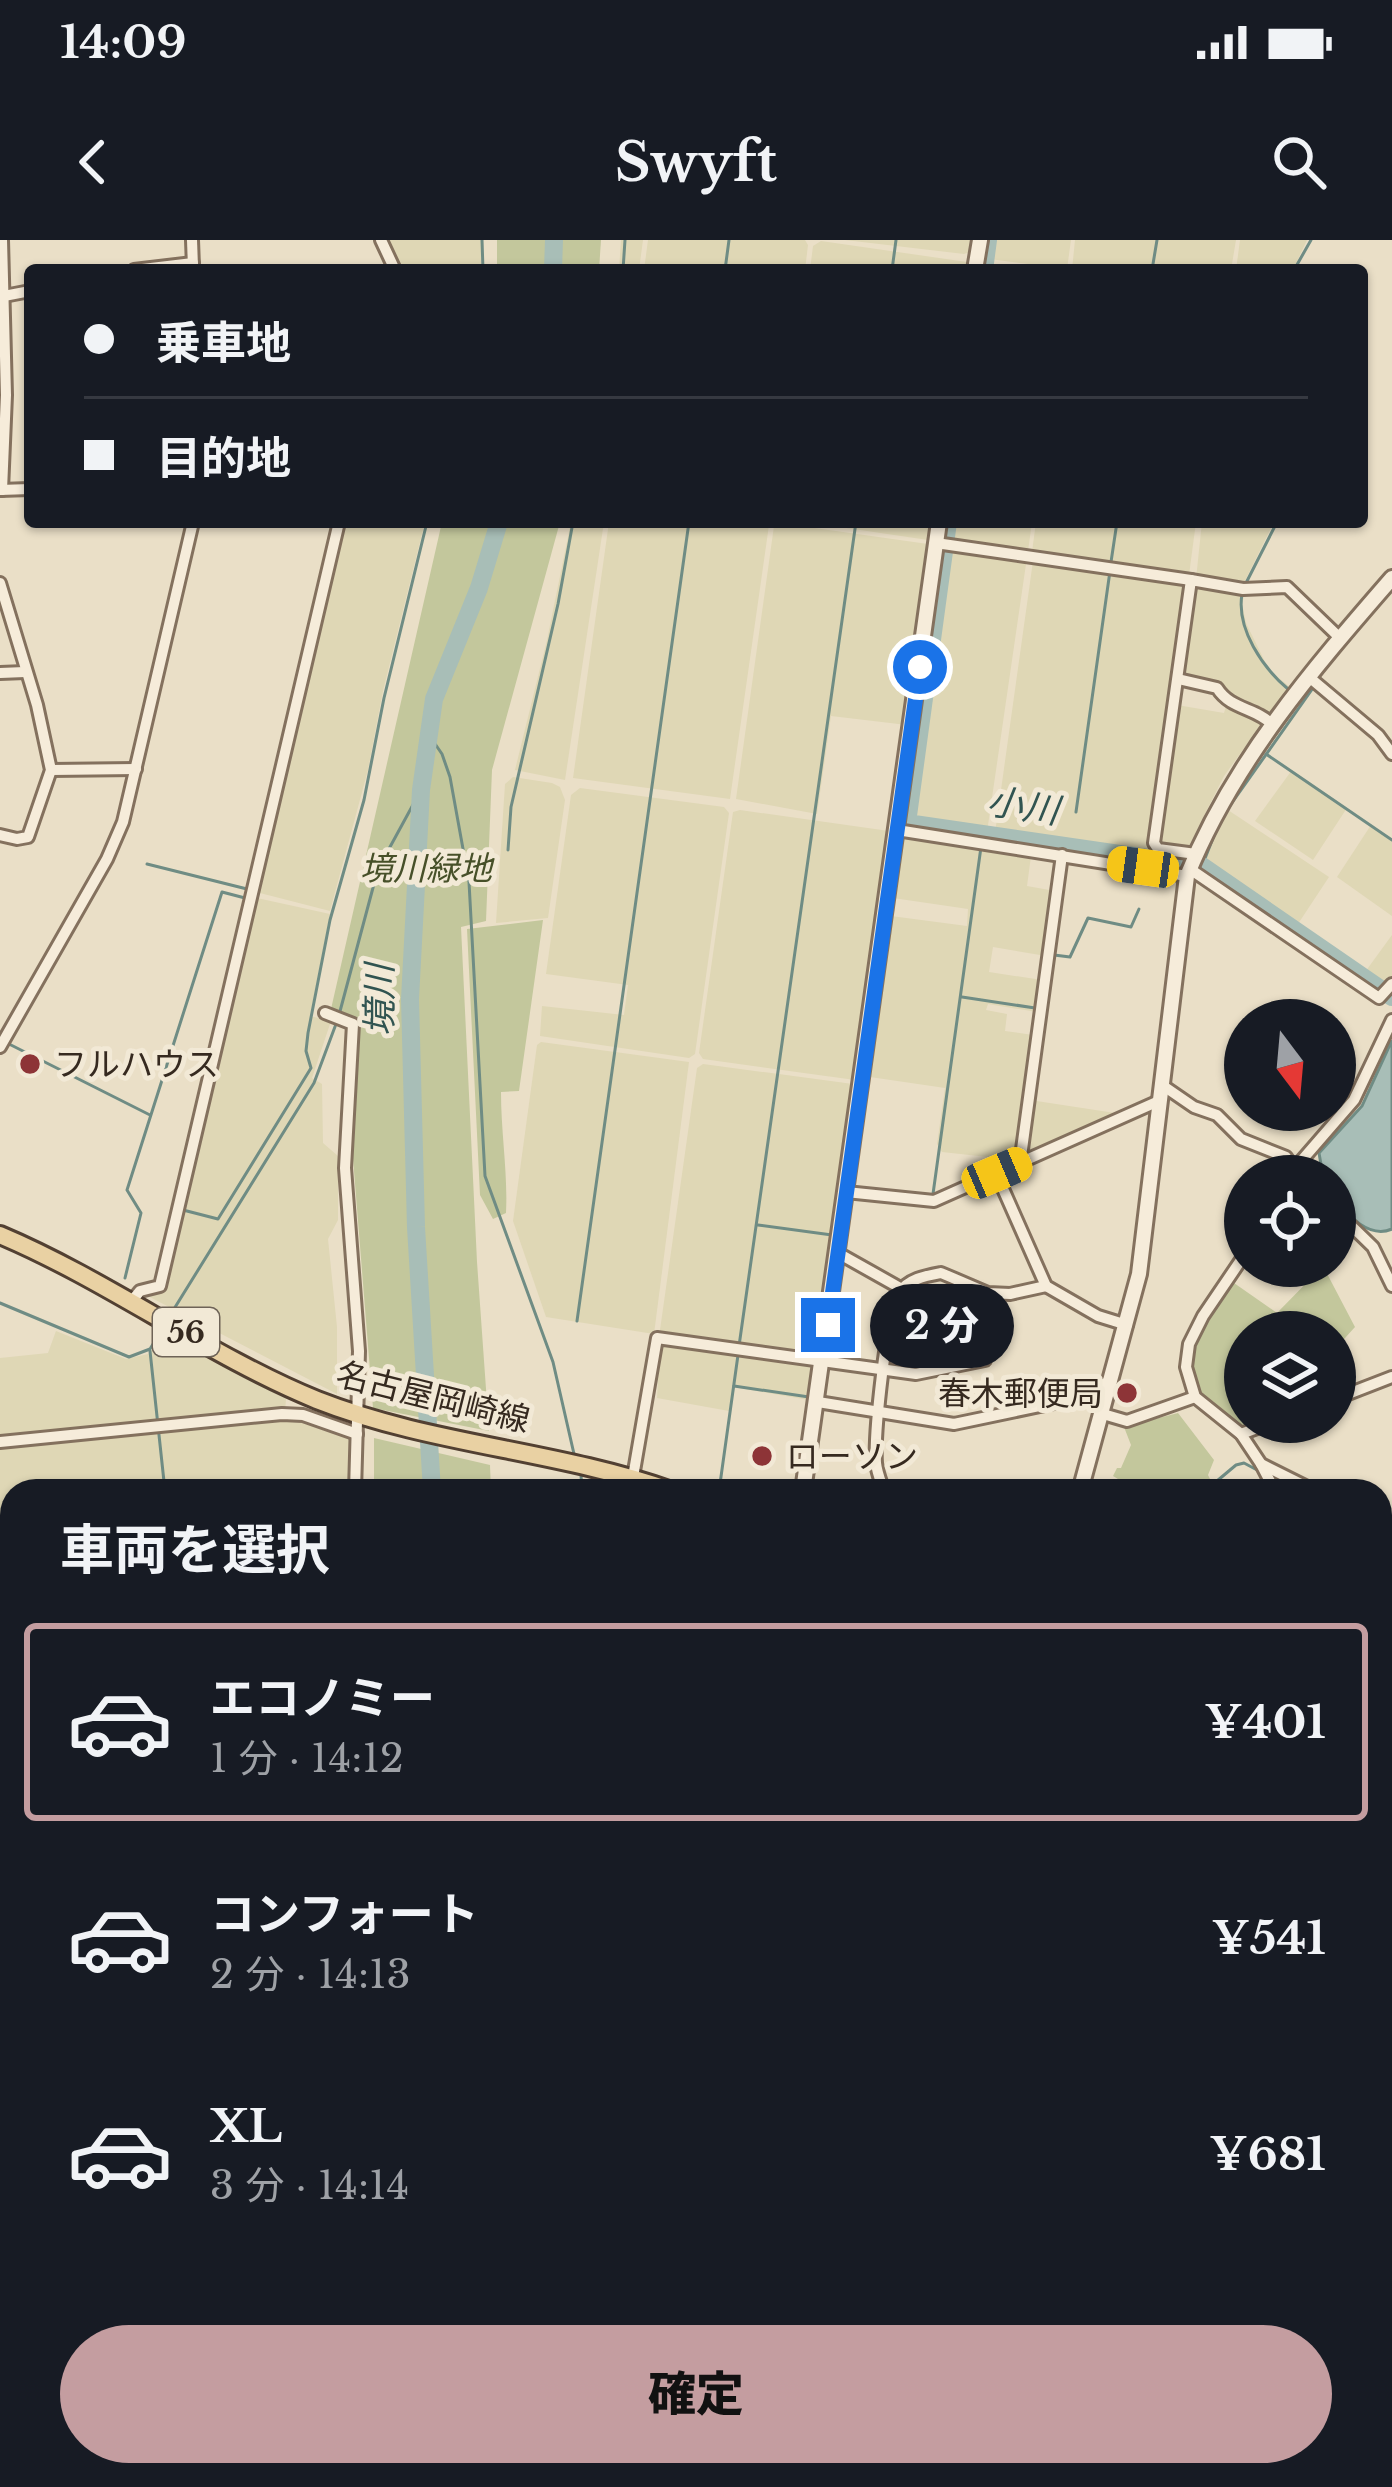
<!DOCTYPE html>
<html lang="ja">
<head>
<meta charset="utf-8">
<style>
  body { margin:0; font-family:"Libre Baskerville","Noto Sans JP",serif; background:#20242c; color:#f1f3f6; height:100vh; display:flex; flex-direction:column; font-size:45px; white-space:nowrap }
  * { box-sizing:border-box; margin:0 }
  p { font-size:39px; color:#9ea1a6 }
  .icon { flex:none; width:66px; height:66px; fill:none; stroke:currentColor; stroke-width:2; stroke-linecap:round; stroke-linejoin:round }
  .map { position:relative; flex:1; overflow:hidden }
  .drawer { position:absolute; left:0px; top:1239px; width:1392px; height:1008px; display:flex; flex-direction:column; background:#171b24; border-radius:36px 36px 0 0; box-shadow:0 3px 9px #0004 }
  .drawer>* { flex:none }
  .guide { position:absolute; left:24px; top:24px; width:1344px; height:264px; border-radius:12px; box-shadow:0 3px 9px #0004; display:grid; align-content:center; height:264px; padding:0 60px; background:#171b24 }
  .needle { width:78px; rotate:164deg }
  .controls { position:absolute; left:1224px; top:759px; display:grid; gap:24px }
  .controls a { display:grid; place-items:center; width:132px; height:132px; border-radius:50%; background:#171b24; box-shadow:0 3px 9px #0004; font-size:60px }
  .end { position:absolute; width:54px; height:54px; margin:-27px; border:15px solid #1a73e8; background:#fff; box-shadow:0 0 0 6px #fff }
  .from { border-radius:50% }
  .bubble { position:absolute; height:84px; border-radius:42px; background:#171b24; box-shadow:0 3px 9px #0004; font-size:39px; font-weight:800; line-height:84px; text-align:center }
  .car { position:absolute; width:36px; height:72px; margin:-36px -18px; border-radius:15px; box-shadow:0 0 9px 3px #0007; background:linear-gradient(#f5c518 24%,#345 0 40%,#f5c518 0 76%,#345 0 86%,#f5c518 0) }
  .guide b { display:flex; align-items:center; gap:42px; height:114px; font-size:45px }
  .guide b+b { border-top:3px solid #363941 }
  .guide i { width:30px; height:30px; background:#f1f3f6 }
  ul { padding:0; list-style:none }
  li { display:flex; align-items:center; gap:36px; height:198px; margin:0 24px 18px; padding:0 36px; border:6px solid transparent; border-radius:12px }
  li div { flex:1 }
  li b { display:block; font-size:45px }
  li em { font-style:normal; font-weight:800 }
  li.active { border-color:#c49da0 }
  li>.icon { width:108px; height:108px; stroke-width:1.5 }
  h2 { padding:0 60px; font-size:54px; line-height:144px }
  .button { display:flex; gap:24px; margin-top:auto; padding:24px 60px }
  .button a { flex:1; height:138px; border-radius:72px; background:#c49da0; color:#111; font-size:48px; font-weight:800; line-height:138px; text-align:center }
  .status { display:flex; justify-content:space-between; align-items:center; height:84px; padding:0 60px; background:#171b24; direction:ltr }
  .status svg { height:33px; fill:currentColor }
  header { display:flex; justify-content:space-between; align-items:center; height:156px; padding:0 60px; background:#171b24; font-size:54px; font-weight:800 }
  .map>svg:first-child { display:block }
</style>
</head>
<body>
<div class="status"><b>14:09</b><svg viewBox="0 0 49 12"><path d="M0 12V9h3v3zM5 12V6h3v6zM10 12V3h3v9zM15 12V0h3v12zM26 1h20v11H26zM47 4h2v5h-2z"/></svg></div>
<header><svg class="icon" aria-label="back" viewBox="0 0 24 24"><path d="M15 5l-7 7 7 7"/></svg>Swyft<svg class="icon" aria-label="search" viewBox="0 0 24 24"><circle cx="10" cy="10" r="6"/><path d="M15 15l6 6"/></svg></header>
<div class="map">
<svg width="1392" height="2247" viewBox="0 0 1392 2247">
  <rect width="100%" height="100%" fill="#eadfc7"/>
  <g fill="#dfd7b5">
    <polygon points="384,0 481,0 481,30 398,30"/>
    <polygon points="621,0 643,0 639,30 619,30"/>
    <polygon points="648,0 805,0 808,5 805,30 644,30"/>
    <polygon points="845,0 975,0 970,12 964,14"/>
    <polygon points="985,0 1071,0 1067,29 982,18"/>
    <polygon points="1075,0 1236,0 1231,30 1072,30"/>
    <polygon points="1240,0 1307,0 1293,30 1236,30"/>
    <polygon points="821,1 967,22 970,30 810,30 813,6"/>
    <polygon points="344,282 425,282 383,451 368,530 330,671 256,652"/>
    <polygon points="571,282 604,282 565,540 515,530 547,400"/>
    <polygon points="609,282 765,282 769,285 730,559 573,538"/>
    <polygon points="806,282 934,282 928,300"/>
    <polygon points="944,282 1032,282 1028,311 1024,314 942,301"/>
    <polygon points="1036,282 1196,282 1189,335 1032,312"/>
    <polygon points="1202,282 1274,282 1245,341 1196,339"/>
    <polygon points="779,283 928,304 931,309 907,485 831,476 817,574 736,559 774,286"/>
    <polygon points="942,308 1025,319 1026,324 986,599 903,584"/>
    <polygon points="1033,321 1185,342 1188,348 1150,622 994,600"/>
    <polygon points="1199,344 1245,352 1242,364 1246,383 1269,430 1290,447 1267,476 1181,438 1192,346"/>
    <polygon points="1177,465 1224,473 1226,466 1255,473 1264,481 1224,536 1188,608 1163,608 1158,601"/>
    <polygon points="1292,530 1347,568 1313,620 1255,581"/>
    <polygon points="513,537 552,543 560,547 565,560 548,678 496,683 505,544"/>
    <polygon points="580,548 724,567 729,573 695,814 689,818 540,796 542,766 624,775 628,745 546,734 571,555"/>
    <polygon points="1225,568 1329,637 1292,693 1203,630 1201,621"/>
    <polygon points="740,570 889,591 855,840 703,819 699,813 733,572"/>
    <polygon points="1371,585 1392,599 1392,676 1337,637"/>
    <polygon points="909,598 1031,616 1027,646 1055,651 1046,716 993,707 989,732 1042,740 1037,772 988,764 986,770 1007,774 1005,791 1033,795 1015,920 942,912 937,904 945,848 870,837 891,676 967,686 968,669 893,658 900,602"/>
    <polygon points="257,658 330,674 310,776 331,781 312,838 322,844 323,903 338,916 338,980 328,999 337,1087 337,1154 144,1054 163,1048 213,835 217,836 226,796 223,794"/>
    <polygon points="1392,695 1392,739 1377,752 1360,739"/>
    <polygon points="541,802 689,822 654,1094 546,1077 513,981 537,805"/>
    <polygon points="703,824 853,844 857,849 817,1114 811,1117 662,1094 660,1090 697,828"/>
    <polygon points="1030,860 1115,873 1028,914 1023,910"/>
    <polygon points="56,1091 126,1119 148,1114 165,1093 286,1159 285,1172 0,1201 0,1118 48,1113"/>
    <polygon points="666,1102 811,1122 809,1160 733,1147 729,1171 657,1158 660,1105"/>
    <polygon points="297,1177 344,1192 350,1200 352,1251 12,1251 12,1364 0,1366 0,1205"/>
    <polygon points="12,1368 12,1526 0,1527 0,1370"/>
    <polygon points="12,1532 12,1613 0,1615 0,1533"/>
    <polygon points="53,2235 112,2235 114,2247 55,2247"/>
    <polygon points="172,2235 243,2235 240,2245 223,2247 173,2247"/>
    <polygon points="454,2235 615,2235 616,2247 454,2247"/>
    <polygon points="625,2235 779,2235 780,2247 625,2247"/>
    <polygon points="784,2235 990,2235 990,2237 966,2238 966,2247 785,2247"/>
    <polygon points="1008,2235 1222,2235 1220,2247 1008,2247"/>
  </g>
  <g fill="#c3c79c">
    <polygon points="497,0 601,0 599,30 497,30"/>
    <polygon points="442,282 560,282 492,530 486,681 461,687 477,1022 489,1191 373,1168 352,906 359,780 331,769"/>
    <path d="M543,680L519,851L501,852C501,894 508,932 506,973L493,979L480,955L467,689Z"/>
    <path d="M1323,1026L1355,1087L1335,1109V1092H1245V1182H1261L1242,1188C1229,1178 1214,1169 1203,1157C1169,1121 1212,1073 1234,1043L1277,1073Z"/>
    <polygon points="1178,1173 1214,1220 1208,1235 1211,1241 1203,1251 1138,1251 1113,1236 1117,1228 1121,1228 1131,1205 1124,1187"/>
    <polygon points="374,1198 490,1225 491,1251 374,1251"/>
    <polygon points="1392,1833 1392,1917 1380,1910 1380,1837"/>
    <polygon points="1380,2158 1382,2164 1392,2166 1392,2247 1226,2247 1228,2235 1380,2235"/>
    <polygon points="263,2235 372,2235 371,2247 262,2247"/>
  </g>
  <g fill="#a8beb7" stroke="#6f8c84" stroke-width="3">
    <path d="M1392,800V989C1369,999 1349,976 1335,959V936H1323L1319,913L1362,866Z"/>
    <polygon points="1380,1971 1392,1974 1392,2136 1380,2140"/>
  </g>
  <g fill="none" stroke-linecap="round" stroke-linejoin="round">
    <g stroke="#6f8c84" stroke-width="3">
      <polyline points="482,0 483,30"/>
      <polyline points="984,28 1003,30"/>
      <polyline points="623,30 625,0"/>
      <polyline points="725,30 729,0"/>
      <polyline points="892,30 896,0"/>
      <polyline points="1152,30 1157,0"/>
      <polyline points="1294,30 1311,0"/>
      <polyline points="1111,322 1117,282"/>
      <polyline points="1245,345 1277,282"/>
      <path d="M1242,354C1236,389 1263,428 1288,449"/>
      <polyline points="429,495 442,514 450,537 469,642 485,936 553,1122 574,1214"/>
      <polyline points="1266,514 1392,600"/>
      <polyline points="1076,572 1110,331"/>
      <polyline points="1224,574 1313,448"/>
      <polyline points="508,610 511,567 558,364 573,282"/>
      <polyline points="147,624 247,649"/>
      <polyline points="1202,626 1217,588"/>
      <polyline points="962,757 1035,768"/>
      <polyline points="1044,766 1054,715 1070,717 1088,678 1131,687 1139,669"/>
      <polyline points="339,775 378,629 421,550"/>
      <polyline points="9,804 150,875"/>
      <polyline points="933,954 981,607"/>
      <polyline points="183,970 218,979 311,828 306,811 308,793 330,680 364,560 384,458 427,282"/>
      <polyline points="758,985 832,995"/>
      <polyline points="125,1038 141,973 127,950 222,652 245,658"/>
      <polyline points="0,1063 129,1117 150,1109 161,1091"/>
      <polyline points="169,1077 314,843 336,784"/>
      <polyline points="577,1081 689,282"/>
      <polyline points="739,1106 856,282"/>
      <polyline points="150,1111 165,1251"/>
      <polyline points="734,1146 809,1157"/>
      <polyline points="581,1235 582,1251"/>
      <polyline points="1273,1239 1298,1251"/>
      <polyline points="719,1251 738,1115"/>
      <polyline points="1205,1251 1236,1225 1244,1223 1259,1231"/>
      <polyline points="0,1285 12,1284"/>
      <polyline points="0,1449 12,1448"/>
      <polyline points="1380,1456 1392,1450"/>
      <polyline points="0,1611 12,1610"/>
      <polyline points="0,1776 12,1775"/>
      <polyline points="0,1938 12,1937"/>
      <polyline points="0,2028 12,2027"/>
      <polyline points="0,2190 12,2189"/>
      <polyline points="389,2247 390,2235"/>
    </g>
    <g stroke="#a8beb7" stroke-width="18">
      <polyline points="553,30 554,0"/>
      <polyline points="984,30 988,0"/>
      <polyline points="948,282 907,583 1202,626 1392,757"/>
      <polyline points="432,1251 416,987 410,759 421,550 434,459 479,348 499,282"/>
      <polyline points="534,2235 534,2247"/>
      <polyline points="314,2247 316,2235"/>
    </g>
    <g stroke="#84715e" stroke-width="16">
      <g id="minor">
        <polyline points="2,0 6,155 2,250"/>
        <polyline points="192,0 193,27"/>
        <polyline points="381,0 395,30"/>
        <polyline points="134,30 193,23"/>
        <polyline points="4,56 30,51"/>
        <polyline points="0,250 30,249"/>
        <polyline points="936,303 1191,340"/>
        <polyline points="0,343 37,465 51,530 28,597 17,599 0,595"/>
        <polyline points="0,433 25,432"/>
        <polyline points="1309,437 1378,495 1392,514"/>
        <path d="M1178,439L1217,448C1231,470 1255,467 1273,485"/>
        <polyline points="51,530 136,529"/>
        <polyline points="897,590 1187,636"/>
        <polyline points="1196,614 1158,609 1154,603 1191,340 1243,349 1287,347 1340,398"/>
        <polyline points="1190,629 1379,758 1392,744"/>
        <polyline points="325,773 353,784 345,928 359,1111 355,1251"/>
        <polyline points="0,807 107,619 123,582 193,282"/>
        <polyline points="1162,845 1194,867 1217,875 1241,899 1286,917 1297,933"/>
        <polyline points="1020,924 1062,615"/>
        <polyline points="996,933 1046,1046 1098,1076 1127,1085"/>
        <polyline points="1295,936 1302,920 1354,860 1392,780"/>
        <polyline points="846,952 934,961 1161,860"/>
        <polyline points="1335,970 1373,1007 1392,1046"/>
        <polyline points="838,1013 902,1049"/>
        <polyline points="1245,1014 1203,1076 1189,1104 1186,1127 1195,1157 1241,1194 1261,1224 1315,1251"/>
        <polyline points="131,1062 140,1051 160,1046 339,282"/>
        <polyline points="1335,1159 1392,1137"/>
        <polyline points="818,1162 954,1184 1073,1159 1112,1140"/>
        <polyline points="1103,1174 1127,1181 1195,1157"/>
        <polyline points="1241,1194 1273,1182"/>
        <polyline points="0,1202 282,1174 303,1175 357,1194"/>
        <polyline points="1261,1224 1275,1251"/>
        <polyline points="633,1237 657,1098 916,1134 985,1120"/>
        <path d="M884,1251C881,1242 877,1233 876,1223C874,1195 886,1075 899,1053C908,1039 925,1036 941,1033L988,1053L1010,1054L1046,1046"/>
        <polyline points="1380,1326 1392,1340"/>
        <polyline points="0,1366 12,1365"/>
        <polyline points="1380,1447 1392,1442"/>
        <polyline points="1380,1508 1392,1500"/>
        <polyline points="0,1529 12,1528"/>
        <polyline points="0,1692 12,1690"/>
        <polyline points="1380,1696 1392,1692"/>
        <polyline points="0,1858 12,1856"/>
        <polyline points="0,1945 12,1944"/>
        <polyline points="0,2109 12,2108"/>
        <polyline points="1380,2149 1392,2144"/>
        <polyline points="451,2235 451,2247"/>
        <polyline points="0,2238 4,2247"/>
        <polyline points="245,2247 247,2235"/>
        <polyline points="260,2247 262,2235"/>
        <polyline points="1223,2247 1225,2235"/>
      </g>
    </g>
    <g stroke="#84715e" stroke-width="20">
      <g id="tertiary">
        <polyline points="975,30 980,0"/>
        <polyline points="803,1251 939,282"/>
        <path d="M1080,1251L1139,1034L1187,636C1233,522 1312,430 1392,338"/>
        <polyline points="999,2235 1000,2247"/>
      </g>
    </g>
    <g stroke="#524032" stroke-width="22">
      <g id="primary">
        <path d="M0,995C109,1041 209,1116 317,1160C431,1205 556,1210 672,1251"/>
        <polyline points="1380,1396 1392,1394"/>
      </g>
    </g>
    <use href="#minor" stroke="#f6ecda" stroke-width="10"/>
    <use href="#tertiary" stroke="#f6ecda" stroke-width="14"/>
    <use href="#primary" stroke="#e9d1a3" stroke-width="16"/>
  </g>
  <g fill="none" stroke-linecap="round" stroke-linejoin="round">
    <polyline stroke="#1a73e8" stroke-width="15" points="828,1085 920,427"/>
  </g>
  <g fill="#8d3437" stroke="#f2e9d6" stroke-width="4.5">
    <circle cx="30" cy="824" r="12"/>
    <circle cx="1127" cy="1153" r="12"/>
    <circle cx="762" cy="1216" r="12"/>
  </g>
  <g text-anchor="middle" dominant-baseline="central" stroke-width="10" stroke-linejoin="round" paint-order="stroke">
    <rect fill="#f2e9d6" stroke="#6e6357" stroke-width="3" x="153" y="1068" width="66" height="48" rx="9"/>
    <g font-size="30" font-weight="bold" fill="#362a20">
      <text x="186" y="1092">56</text>
    </g>
    <g font-size="33" font-style="italic" fill="#475029" stroke="#f2e9d6">
      <text x="426" y="628">境川緑地</text>
    </g>
    <g font-size="33" fill="#362a20" stroke="#f2e9d6" text-anchor="start">
      <text x="54" y="824">フルハウス</text>
      <text x="1103" y="1153" text-anchor="end">春木郵便局</text>
      <text x="786" y="1216">ローソン</text>
    </g>
    <g font-size="33" fill="#362a20" stroke="#f2e9d6">
      <text transform="translate(433 1157) rotate(14)">名古屋岡崎線</text>
    </g>
    <g font-size="36" font-style="italic" fill="#315451" stroke="#f2e9d6">
      <text transform="translate(1023 566) rotate(8)">小川</text>
      <text transform="translate(379 760) rotate(-90)">境川</text>
    </g>
  </g>
</svg>
<div class="controls">
<a><svg class="needle" viewBox="-14 -14 28 28"><path d="M0-13l5 13h-10z" fill="#e53935"/><path d="M0 13l5-13h-10z" fill="#9ea1a6"/></svg></a>
<a><svg class="icon" aria-label="locate" viewBox="0 0 24 24"><circle cx="12" cy="12" r="6"/><path d="M12 2v4M12 18v4M2 12h4M18 12h4"/></svg></a>
<a><svg class="icon" aria-label="layers" viewBox="0 0 24 24"><path d="M12 4l9 5-9 5-9-5zM3 14l9 5 9-5"/></svg></a>
</div>
<i class="end from" style="left:920px;top:427px"></i>
<i class="end" style="left:828px;top:1085px"></i>
<div class="bubble" style="left:870px;top:1044px;width:144px">2 分</div>
<i class="car" style="left:1143px;top:627px;rotate:278deg"></i>
<i class="car" style="left:997px;top:933px;rotate:67deg"></i>
<div class="guide">
<b><i class="from"></i>乗車地</b>
<b><i></i>目的地</b>
</div>
<section class="drawer">
<h2>車両を選択</h2>
<ul>
<li class="active"><svg class="icon" aria-label="car" viewBox="0 0 24 24"><path d="M5 17H2v-5l4-1 3-4h7l3 4 3 1v5h-3M9 17h6M6 11h13"/><circle cx="7" cy="17" r="2"/><circle cx="17" cy="17" r="2"/></svg><div><b>エコノミー</b><p>1 分 · 14:12</p></div><em>¥401</em></li>
<li><svg class="icon" aria-label="car" viewBox="0 0 24 24"><path d="M5 17H2v-5l4-1 3-4h7l3 4 3 1v5h-3M9 17h6M6 11h13"/><circle cx="7" cy="17" r="2"/><circle cx="17" cy="17" r="2"/></svg><div><b>コンフォート</b><p>2 分 · 14:13</p></div><em>¥541</em></li>
<li><svg class="icon" aria-label="car" viewBox="0 0 24 24"><path d="M5 17H2v-5l4-1 3-4h7l3 4 3 1v5h-3M9 17h6M6 11h13"/><circle cx="7" cy="17" r="2"/><circle cx="17" cy="17" r="2"/></svg><div><b>XL</b><p>3 分 · 14:14</p></div><em>¥681</em></li>
</ul>
<div class="button"><a>確定</a></div>
</section>
</div>
</body>
</html>
